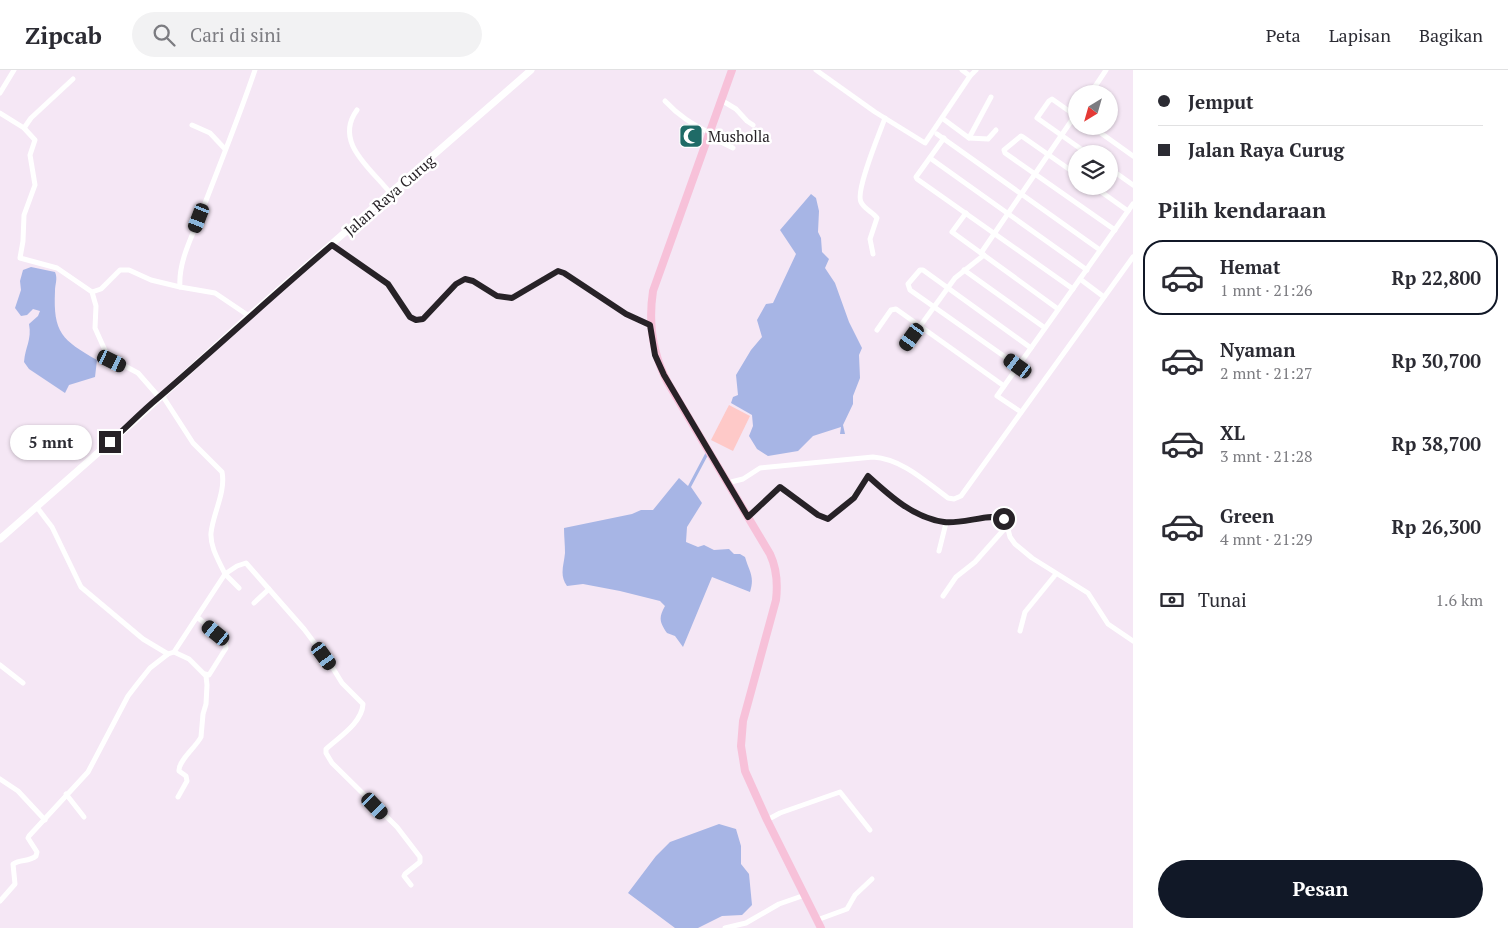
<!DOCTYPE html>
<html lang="id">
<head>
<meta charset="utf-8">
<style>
  body { margin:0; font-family:"PT Serif",serif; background:#f2f2f3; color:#2b2b33; height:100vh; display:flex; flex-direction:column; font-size:19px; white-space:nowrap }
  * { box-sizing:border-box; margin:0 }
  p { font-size:16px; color:#7c7c81 }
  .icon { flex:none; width:28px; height:28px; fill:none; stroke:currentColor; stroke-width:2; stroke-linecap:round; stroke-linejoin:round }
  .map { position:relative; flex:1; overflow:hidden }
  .sheet { display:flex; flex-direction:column; background:#fff; width:375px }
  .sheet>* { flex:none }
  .guide { display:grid; align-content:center; height:110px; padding:0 25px; background:#fff }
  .needle { width:32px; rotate:217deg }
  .fabs { position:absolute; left:1068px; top:15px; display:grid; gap:10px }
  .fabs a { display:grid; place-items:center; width:50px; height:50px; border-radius:50%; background:#fff; box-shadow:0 1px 4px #0004; font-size:25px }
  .end { position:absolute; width:22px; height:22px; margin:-11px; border:6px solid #272227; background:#fff; box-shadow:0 0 0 2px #fff }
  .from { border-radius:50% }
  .bubble { position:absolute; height:35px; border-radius:18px; background:#fff; box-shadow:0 1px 4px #0004; font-size:16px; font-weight:800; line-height:35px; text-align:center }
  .car { position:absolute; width:15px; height:30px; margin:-15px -8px; border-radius:6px; box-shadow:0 0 4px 1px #0007; background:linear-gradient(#222 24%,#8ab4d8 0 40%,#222 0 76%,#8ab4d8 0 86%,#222 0) }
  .guide b { display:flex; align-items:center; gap:18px; height:48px; font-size:19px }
  .guide b+b { border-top:1px solid #e1e1e2 }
  .guide i { width:12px; height:12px; background:#2b2b33 }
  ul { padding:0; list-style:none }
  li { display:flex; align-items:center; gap:15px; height:75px; margin:0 10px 8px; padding:0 15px; border:2px solid transparent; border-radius:20px }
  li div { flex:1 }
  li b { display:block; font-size:19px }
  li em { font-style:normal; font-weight:800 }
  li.active { border-color:#111827 }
  li>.icon { width:45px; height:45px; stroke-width:1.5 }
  h2 { padding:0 25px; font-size:22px; line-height:60px }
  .pay { display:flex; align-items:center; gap:12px; height:55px; padding:0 25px; font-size:19px }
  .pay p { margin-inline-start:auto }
  .primary-button { display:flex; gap:10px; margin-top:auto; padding:10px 25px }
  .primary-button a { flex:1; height:58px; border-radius:30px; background:#111827; color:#fff; font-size:20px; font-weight:800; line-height:58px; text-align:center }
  header { display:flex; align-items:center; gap:30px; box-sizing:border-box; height:70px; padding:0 25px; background:#fff; border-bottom:1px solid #e1e1e2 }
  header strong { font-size:24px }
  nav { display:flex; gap:28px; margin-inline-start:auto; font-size:18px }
  .search { width:350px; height:45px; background:#f2f2f3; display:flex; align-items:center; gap:12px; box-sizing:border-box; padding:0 18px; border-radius:28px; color:#7c7c81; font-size:19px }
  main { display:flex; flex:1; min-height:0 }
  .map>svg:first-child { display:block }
</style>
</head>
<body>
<header>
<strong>Zipcab</strong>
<div class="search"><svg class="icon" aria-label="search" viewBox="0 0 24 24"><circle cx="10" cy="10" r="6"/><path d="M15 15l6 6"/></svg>Cari di sini</div>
<nav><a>Peta</a><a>Lapisan</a><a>Bagikan</a></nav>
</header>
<main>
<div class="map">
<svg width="1133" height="858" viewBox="0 0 1133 858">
  <rect width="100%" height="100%" fill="#f5e7f5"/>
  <polygon fill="#fec9c8" points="729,335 750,346 733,381 711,370"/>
  <g fill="#a7b5e5">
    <polygon points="811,124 816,128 819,141 818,162 821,168 822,182 829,189 825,198 835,213 849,252 862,278 859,285 860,308 853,326 853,334 843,355 845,364 840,364 841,357 813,366 798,381 768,386 757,379 749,366 753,356 752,345 731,333 733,327 738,325 736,305 751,280 762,267 757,250 766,234 773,233 796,184 780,160"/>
    <path d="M31,197L55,202C58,209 55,214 55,221C53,263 62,270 97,290L95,307L69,315L65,323L29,299L24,292C25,277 32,270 29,254L38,246L40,241L33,239L27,245L21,246L15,238L21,220L20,211L23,200Z"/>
    <path d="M706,382L708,385L691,417L702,433L687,457L686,472L698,477L704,475L714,480L729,479L734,484H740L745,487C749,501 755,506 750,522L712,507L683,577L675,566L667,563C660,553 658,548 665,536L660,531L620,521L583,514L567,516C559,505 564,495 565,483C565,475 564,466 564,458L632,444L641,440H653L679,408L688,416Z"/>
    <polygon points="719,754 736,759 741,776 741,794 749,804 752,835 742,845 722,846 698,858 675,858 628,823 656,786 670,772"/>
  </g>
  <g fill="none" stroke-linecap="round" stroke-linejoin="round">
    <g stroke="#fff" stroke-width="5">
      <polyline points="816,0 875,42 925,73 970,6 976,0"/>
      <polyline points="962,0 970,6"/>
      <polyline points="0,23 14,0"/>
      <polyline points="1090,24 1106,0"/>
      <polyline points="721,30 736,39 747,51 753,55"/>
      <path d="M665,31C679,46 692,54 710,63"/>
      <path d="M357,40C333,73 372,99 391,124"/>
      <polyline points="0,43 24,58 35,70 30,85 35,115 24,145 23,171 20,188 57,198 92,222 96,236 95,258 108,287 138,303 159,327"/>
      <polyline points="1076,46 1052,29 1049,31 1037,48 1088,84"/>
      <polyline points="942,48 969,68 988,69 996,60"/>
      <polyline points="192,55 210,63 225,79"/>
      <polyline points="1091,56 1133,86"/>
      <polyline points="24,58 31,48 73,9"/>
      <polyline points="937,64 1100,180"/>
      <polyline points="709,66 733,78"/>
      <polyline points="944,68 916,107 917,109 1073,219"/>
      <polyline points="969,68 991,27"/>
      <polyline points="930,88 1087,200"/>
      <polyline points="1109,98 1133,115"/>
      <polyline points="1076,104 1023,67 1021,66 1004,80 1005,83 1115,160"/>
      <polyline points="1093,116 1128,141"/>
      <polyline points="966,143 952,162 1058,239"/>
      <polyline points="332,175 388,214 410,247 416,251 423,249 456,215 465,209 473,211 497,227 512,228 558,201 564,203 626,244 650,255"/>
      <polyline points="981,183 1076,44"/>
      <path d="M873,184L870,169L877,148C873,142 864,139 861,132C855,121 880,62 885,48"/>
      <polyline points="964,200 1045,258"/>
      <polyline points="1080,209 1104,227"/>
      <polyline points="92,222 101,219 120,200 129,200 151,210 180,217"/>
      <path d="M249,246L215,223L180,217C178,191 193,165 202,141C220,94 239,47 255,0"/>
      <polyline points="877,260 891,240 896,239 1004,316"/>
      <polyline points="905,277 955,208 984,185"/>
      <polyline points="1018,296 910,220 908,214 920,200 923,200 1031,278"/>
      <polyline points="1021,342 997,326 1133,134"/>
      <path d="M727,413L743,409L760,398L873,387C902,389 925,411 948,428L954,429L961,426L1133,187"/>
      <polyline points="36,436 52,457 81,517 143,569 168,584"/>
      <path d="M748,447L780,417L818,445L828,449L853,428L868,406C894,430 923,455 960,452C974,451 986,446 999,446L1006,451L1010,467L1015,474L1032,488L1088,523L1108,554L1133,571"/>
      <polyline points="939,481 946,453"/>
      <path d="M239,518L225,504L237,496L246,493L304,559L331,595L342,613L363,634C362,653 339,667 326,679V683L332,693L397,757L420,787V792L405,804L404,806L411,815"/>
      <polyline points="943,526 956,507 975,492 1007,456"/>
      <polyline points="254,533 269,519"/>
      <polyline points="197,547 225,570 226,578 209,605 205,604"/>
      <polyline points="1020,561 1025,542 1056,504"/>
      <path d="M174,582L189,589L206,606L207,615L206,634L203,644L201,667C196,677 178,691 179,701L186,706L187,711L178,727"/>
      <polyline points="0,595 23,613"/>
      <polyline points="0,709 18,721 45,750"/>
      <polyline points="66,724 84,747"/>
      <polyline points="767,750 780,743 840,722 870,760"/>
      <path d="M0,831L15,814L13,794C21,789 29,792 36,786L37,782L28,768L29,766L88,702L128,626L138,613L150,598L168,584L174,582L225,504C219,491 210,477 211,463C213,443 226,422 222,402L193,373L162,325"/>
      <polyline points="817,850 847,839 855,825 872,809"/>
      <polyline points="725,858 746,853 779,834 805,825"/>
    </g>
    <polyline stroke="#fff" stroke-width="7" points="0,469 133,352 249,246 531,0"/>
    <path stroke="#f7c1d9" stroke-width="8" d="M732,0L653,221C648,254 652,283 668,313L770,484C777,499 778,513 776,530L743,651L741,676L745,701L767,750L821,858"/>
  </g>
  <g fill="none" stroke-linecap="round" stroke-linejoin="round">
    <path stroke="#272227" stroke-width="6" d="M110,372C126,358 141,342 158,328C216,278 273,225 332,175L388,214L410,247L416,250L423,249L456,214L465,209L473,211L497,226L512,228L558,201L564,203L626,244L650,255L655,285L664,305L748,447L780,417L818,445L828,449L854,428L868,406C890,426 914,448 944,452C960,455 994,442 1004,449"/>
  </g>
  <defs>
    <g id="mosque-square" transform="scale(1.25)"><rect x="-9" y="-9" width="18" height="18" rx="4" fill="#1f6b67" stroke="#fff"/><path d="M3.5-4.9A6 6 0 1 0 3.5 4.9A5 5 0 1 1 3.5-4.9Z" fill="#fff"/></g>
  </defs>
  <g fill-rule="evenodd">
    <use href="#mosque-square" x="691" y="66"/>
  </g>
  <g text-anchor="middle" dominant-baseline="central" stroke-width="5" stroke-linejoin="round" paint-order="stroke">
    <g font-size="15" fill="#272227" stroke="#fff" text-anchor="start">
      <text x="708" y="66">Musholla</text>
    </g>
    <g font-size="15" fill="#272227" stroke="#fff">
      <text transform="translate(389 125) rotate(-41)">Jalan Raya Curug</text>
    </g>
  </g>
</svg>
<div class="fabs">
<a><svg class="needle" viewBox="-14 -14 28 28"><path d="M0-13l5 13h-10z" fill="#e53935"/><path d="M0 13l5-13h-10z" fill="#7c7c81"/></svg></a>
<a><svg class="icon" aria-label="layers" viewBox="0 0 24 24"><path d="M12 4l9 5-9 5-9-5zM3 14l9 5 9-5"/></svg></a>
</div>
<i class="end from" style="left:1004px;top:449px"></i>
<i class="end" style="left:110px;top:372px"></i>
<div class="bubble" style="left:10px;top:355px;width:82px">5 mnt</div>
<i class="car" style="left:199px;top:148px;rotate:201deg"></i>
<i class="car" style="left:912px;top:267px;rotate:216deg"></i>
<i class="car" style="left:112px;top:291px;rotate:116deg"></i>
<i class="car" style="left:1018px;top:296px;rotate:306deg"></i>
<i class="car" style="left:216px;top:563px;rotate:309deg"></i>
<i class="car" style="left:324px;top:586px;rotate:144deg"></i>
<i class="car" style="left:375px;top:736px;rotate:136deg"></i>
</div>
<section class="sheet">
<div class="guide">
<b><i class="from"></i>Jemput</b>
<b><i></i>Jalan Raya Curug</b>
</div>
<h2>Pilih kendaraan</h2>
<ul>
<li class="active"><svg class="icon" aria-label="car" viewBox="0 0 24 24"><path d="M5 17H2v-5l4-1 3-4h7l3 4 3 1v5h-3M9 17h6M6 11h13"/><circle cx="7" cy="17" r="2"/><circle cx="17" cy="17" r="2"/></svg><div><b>Hemat</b><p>1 mnt · 21:26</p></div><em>Rp 22,800</em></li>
<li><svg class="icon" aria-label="car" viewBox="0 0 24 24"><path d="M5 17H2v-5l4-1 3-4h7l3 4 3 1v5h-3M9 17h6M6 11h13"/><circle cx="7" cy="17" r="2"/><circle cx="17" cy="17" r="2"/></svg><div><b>Nyaman</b><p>2 mnt · 21:27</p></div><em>Rp 30,700</em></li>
<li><svg class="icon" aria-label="car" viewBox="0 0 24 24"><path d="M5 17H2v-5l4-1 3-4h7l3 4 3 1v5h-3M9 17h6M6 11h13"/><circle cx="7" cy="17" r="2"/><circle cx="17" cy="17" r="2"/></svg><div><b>XL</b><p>3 mnt · 21:28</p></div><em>Rp 38,700</em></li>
<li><svg class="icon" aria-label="car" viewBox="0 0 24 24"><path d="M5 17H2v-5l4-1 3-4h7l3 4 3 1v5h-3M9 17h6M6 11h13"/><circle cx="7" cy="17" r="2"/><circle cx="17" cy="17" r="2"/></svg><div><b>Green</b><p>4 mnt · 21:29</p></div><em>Rp 26,300</em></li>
</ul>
<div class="pay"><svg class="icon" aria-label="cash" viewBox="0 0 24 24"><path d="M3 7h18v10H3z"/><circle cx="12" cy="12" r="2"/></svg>Tunai<p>1.6 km</p></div>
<div class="primary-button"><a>Pesan</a></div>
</section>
</main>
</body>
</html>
